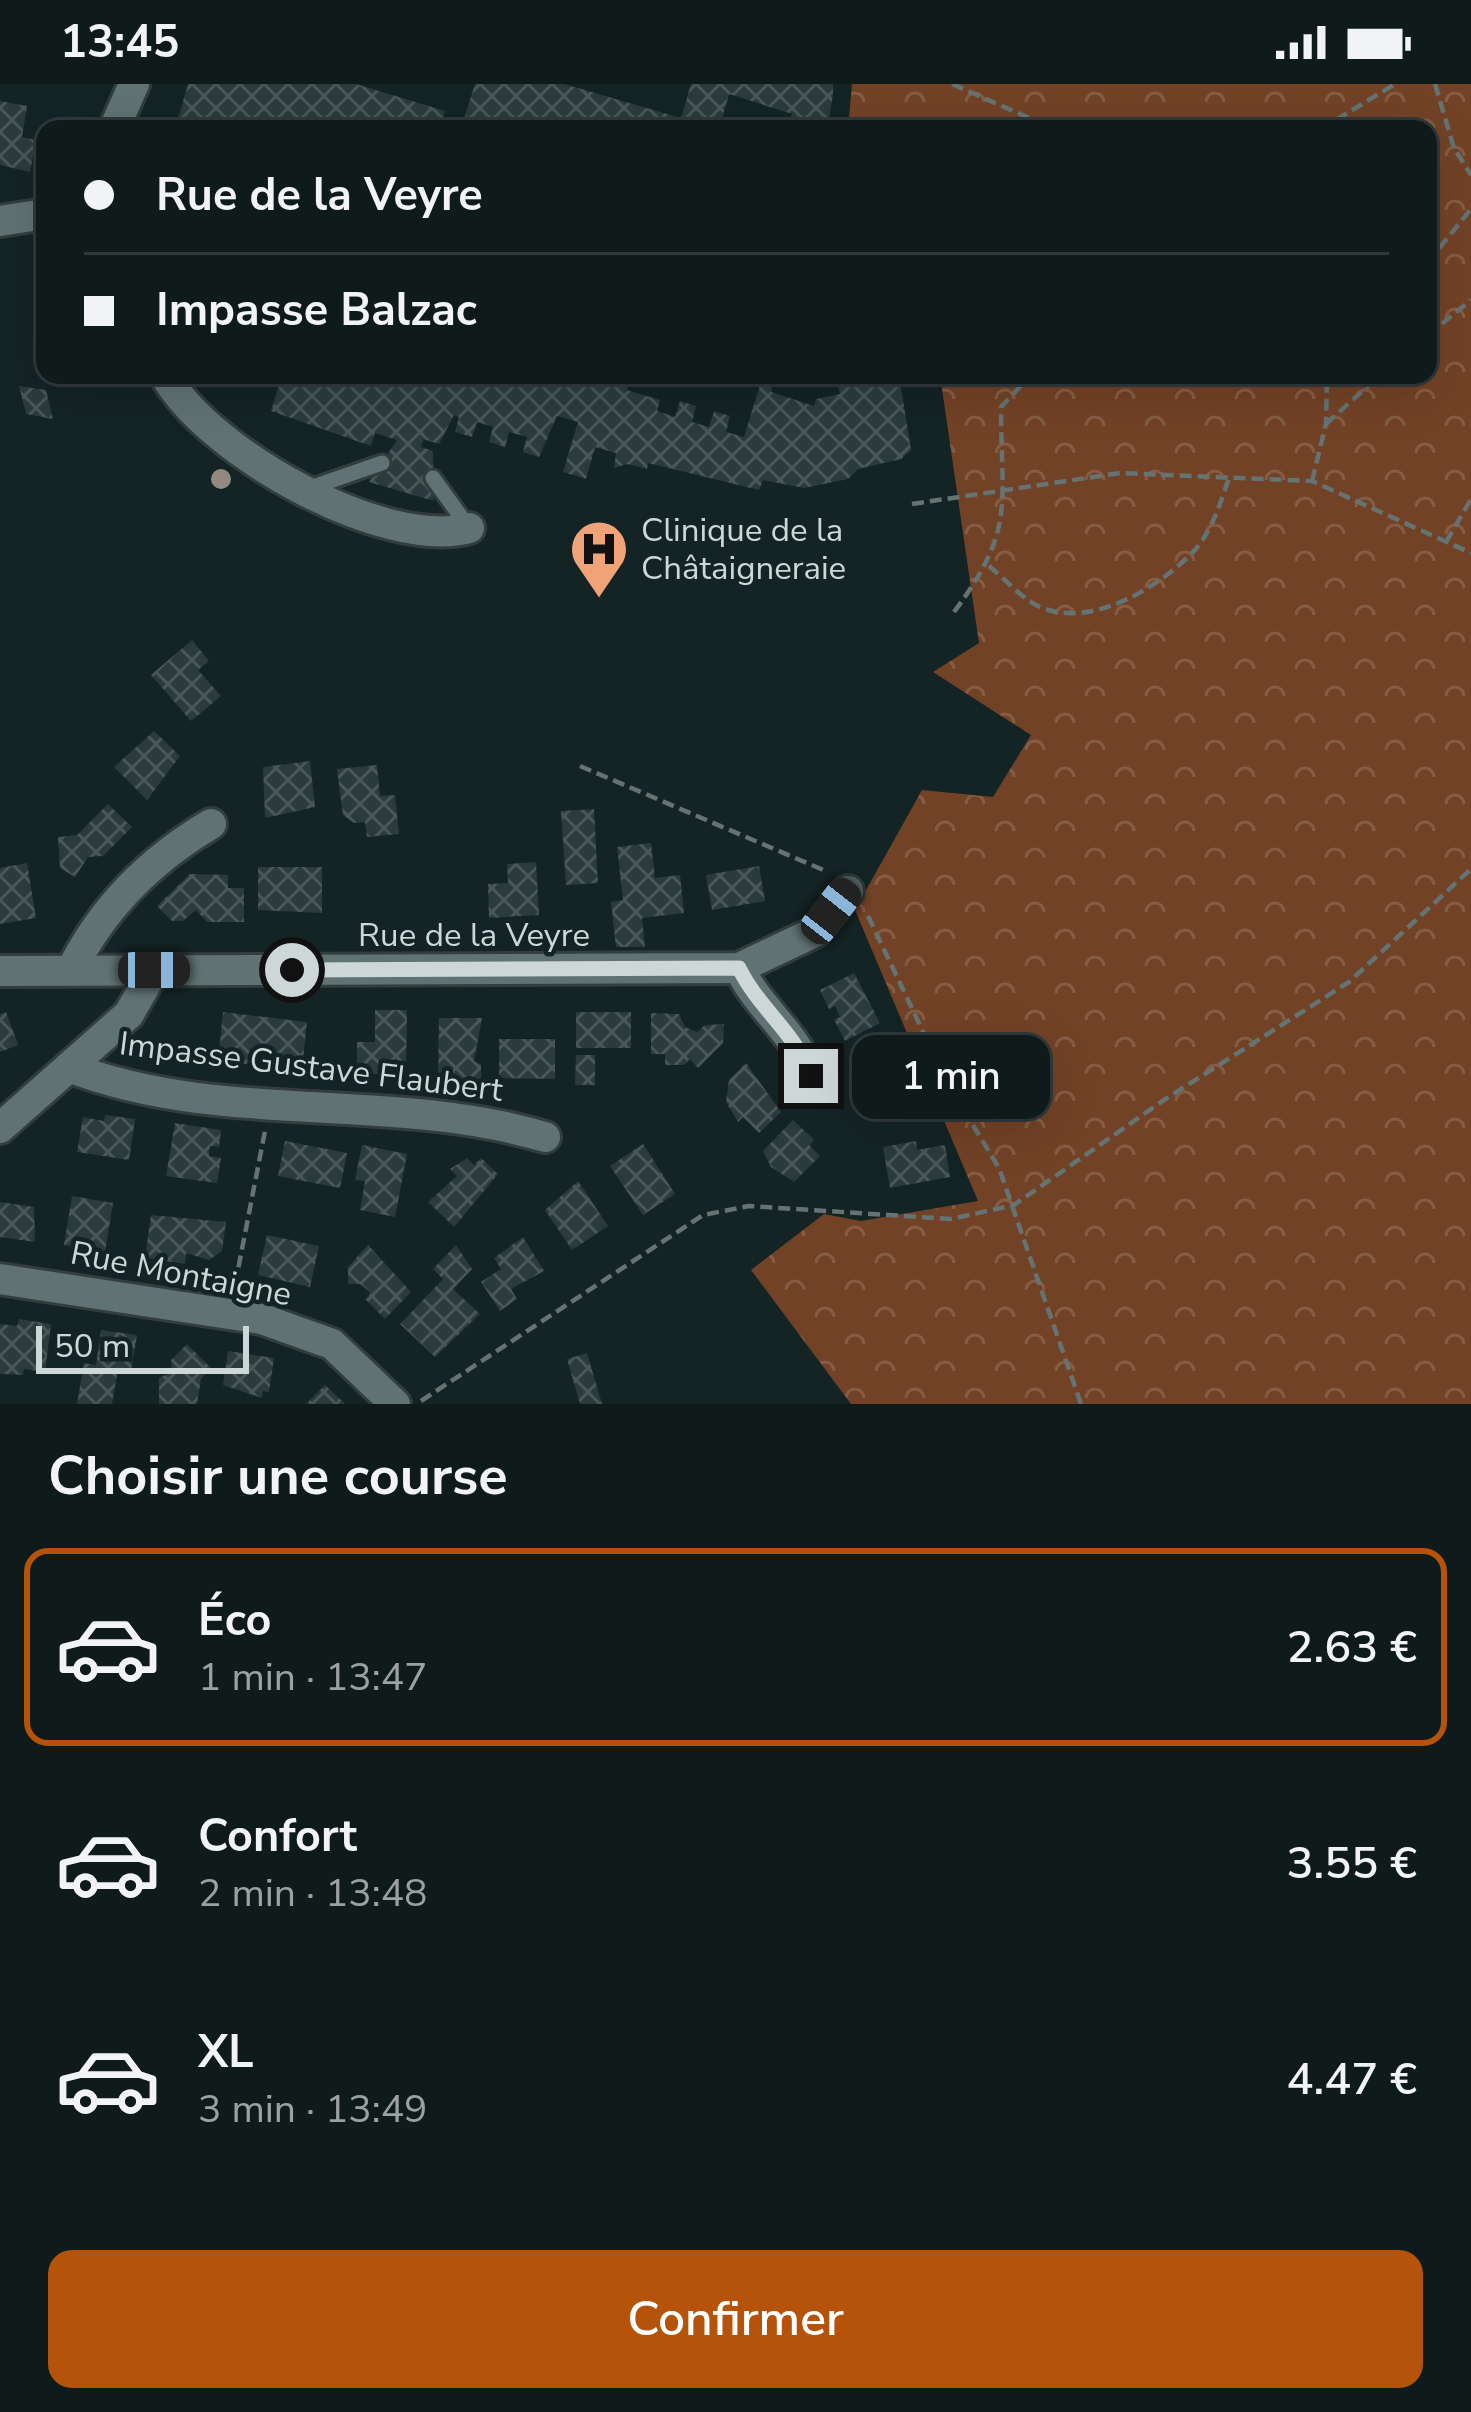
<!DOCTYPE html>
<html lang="fr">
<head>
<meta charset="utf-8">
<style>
  body { margin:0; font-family:"Nunito Sans",sans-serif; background:#1d2728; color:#f1f3f6; height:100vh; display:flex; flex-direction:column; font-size:45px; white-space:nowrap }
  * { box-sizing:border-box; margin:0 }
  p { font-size:39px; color:#9ba1a3 }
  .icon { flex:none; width:66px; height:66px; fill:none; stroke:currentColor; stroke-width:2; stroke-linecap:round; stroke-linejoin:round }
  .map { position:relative; height:1320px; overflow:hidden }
  .panel { display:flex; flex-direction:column; background:#0f1a1b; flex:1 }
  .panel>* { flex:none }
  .banner { position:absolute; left:36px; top:36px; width:1401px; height:264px; border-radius:24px; box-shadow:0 12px 48px #0002,0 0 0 3px #2f383a; display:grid; align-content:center; height:264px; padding:0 48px; background:#0f1a1b }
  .scale { position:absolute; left:36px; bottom:30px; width:213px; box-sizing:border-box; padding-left:12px; border:6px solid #cdd7d7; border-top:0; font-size:33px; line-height:42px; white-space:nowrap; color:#cdd7d7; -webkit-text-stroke:9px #142324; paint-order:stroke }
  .end { position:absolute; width:54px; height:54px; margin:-27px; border:15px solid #cdd7d7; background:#111; box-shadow:0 0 0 6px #111 }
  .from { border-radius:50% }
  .bubble { position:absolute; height:84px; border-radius:24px; background:#0f1a1b; box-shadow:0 12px 48px #0002,0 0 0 3px #2f383a; font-size:39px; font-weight:600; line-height:84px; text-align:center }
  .car { position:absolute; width:36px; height:72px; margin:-36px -18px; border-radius:15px; box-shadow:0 0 9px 3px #0007; background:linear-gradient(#222 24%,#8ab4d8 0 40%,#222 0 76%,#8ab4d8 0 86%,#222 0) }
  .banner b { display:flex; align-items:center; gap:42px; height:114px; font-size:45px }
  .banner b+b { border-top:3px solid #2f383a }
  .banner i { width:30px; height:30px; background:#f1f3f6 }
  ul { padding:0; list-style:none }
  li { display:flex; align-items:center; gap:36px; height:198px; margin:0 24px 18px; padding:0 24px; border:6px solid transparent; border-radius:24px }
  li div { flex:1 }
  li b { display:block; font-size:45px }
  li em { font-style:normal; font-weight:600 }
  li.selected { border-color:#b45309 }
  li>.icon { width:108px; height:108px; stroke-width:1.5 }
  h2 { padding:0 48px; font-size:54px; line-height:144px }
  .cta { display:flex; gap:24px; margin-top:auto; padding:24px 48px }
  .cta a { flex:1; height:138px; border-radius:24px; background:#b45309; color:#fff; font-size:48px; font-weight:600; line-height:138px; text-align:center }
  .status { display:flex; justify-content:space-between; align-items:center; height:84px; padding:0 60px; background:#0f1a1b; direction:ltr }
  .status svg { height:33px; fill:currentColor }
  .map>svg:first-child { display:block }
</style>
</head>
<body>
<div class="status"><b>13:45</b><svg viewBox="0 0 49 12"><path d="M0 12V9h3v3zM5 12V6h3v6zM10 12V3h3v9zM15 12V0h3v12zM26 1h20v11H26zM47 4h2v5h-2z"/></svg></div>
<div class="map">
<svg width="1471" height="1320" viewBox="0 0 1471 1320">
  <defs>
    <pattern id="forest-crowns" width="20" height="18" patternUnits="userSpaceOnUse" patternTransform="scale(3)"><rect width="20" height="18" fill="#724226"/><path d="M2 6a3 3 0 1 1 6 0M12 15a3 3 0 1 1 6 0" fill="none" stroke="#855d45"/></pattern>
    <pattern id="building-cross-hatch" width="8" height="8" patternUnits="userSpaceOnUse" patternTransform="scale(3)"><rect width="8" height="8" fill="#2b3b3c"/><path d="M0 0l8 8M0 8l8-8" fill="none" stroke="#495757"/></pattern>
  </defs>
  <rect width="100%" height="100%" fill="#142324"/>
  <polygon fill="url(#forest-crowns)" points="852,0 1471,0 1471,1320 851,1320 751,1186 824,1130 861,1137 978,1117 855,826 922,706 993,713 1031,651 933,588 979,559 940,291 1428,291 1428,45 848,45"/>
  <g fill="url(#building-cross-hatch)">
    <polygon points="188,0 356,0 445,27 439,45 175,45"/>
    <polygon points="475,0 564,0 681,34 691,0 833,0 833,11 827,45 786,45 792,30 729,10 719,45 498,45 464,35"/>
    <polygon points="0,17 27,22 22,53 36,56 30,88 0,81"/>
    <polygon points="45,198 45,254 43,254 33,200"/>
    <polygon points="282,291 631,291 627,306 660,316 657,327 675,333 680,317 696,322 692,338 709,343 714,327 730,332 726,348 744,353 763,291 804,291 801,300 775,292 771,308 814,322 816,315 840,310 835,291 899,291 911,366 901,375 858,385 848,395 804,404 763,396 759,406 648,379 647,385 627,380 614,384 616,369 595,363 586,395 563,388 578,338 557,332 539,373 523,368 527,353 509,348 505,363 489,358 493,343 477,338 472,353 455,348 459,333 454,331 439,360 423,355 421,363 433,367 434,417 369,398 397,356 375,349 371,362 271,327"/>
    <polygon points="19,302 46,306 53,335 26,330"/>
    <polygon points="192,556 209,577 198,586 221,612 191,637 151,591"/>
    <polygon points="154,647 180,672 147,716 114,683"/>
    <polygon points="310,677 315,723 265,734 263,683"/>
    <polygon points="377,681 380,712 395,711 399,750 367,753 365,738 354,739 343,731 337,685"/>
    <polygon points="108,720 132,743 103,772 88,773 75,793 60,784 58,753 77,751"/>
    <polygon points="594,725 598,799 566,801 561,727"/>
    <polygon points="651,759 655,794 680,791 684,829 642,834 645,863 616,863 611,818 623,816 617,763"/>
    <polygon points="536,778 539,831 489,834 488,800 508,799 507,780"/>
    <polygon points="27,779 36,834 0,840 0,784"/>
    <polygon points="759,782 765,817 712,826 706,791"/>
    <polygon points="258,783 322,783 322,829 258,826"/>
    <polygon points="190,790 228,791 228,804 244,804 244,838 207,838 196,826 183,837 172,837 157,822"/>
    <polygon points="854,889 880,939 845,957 834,936 840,933 835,922 829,925 820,906"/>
    <polygon points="375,926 407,926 406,990 357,990 357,958 375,958"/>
    <polygon points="6,928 18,961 0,968 0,930"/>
    <polygon points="223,928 307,938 302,986 218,977"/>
    <rect x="576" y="928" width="55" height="36"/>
    <polygon points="651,929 679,930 685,943 697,948 705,941 724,940 723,959 698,984 690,975 684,981 665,981 665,970 651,970"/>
    <polygon points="439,934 482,934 474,977 481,981 481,996 438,995"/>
    <polygon points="499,955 555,955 555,995 499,994"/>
    <polygon points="886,959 910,1007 872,1026 854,976"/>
    <polygon points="576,971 595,971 595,1001 575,1001"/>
    <polygon points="746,979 781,1028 759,1049 743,1033 738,1038 726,1018 729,996"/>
    <polygon points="105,1031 135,1035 129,1076 77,1068 83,1033 104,1037"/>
    <polygon points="793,1036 814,1056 809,1061 820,1072 794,1098 771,1083 763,1067"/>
    <polygon points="175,1039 221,1046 219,1063 210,1062 209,1072 221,1074 217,1099 166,1092"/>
    <polygon points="285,1057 347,1069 340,1104 278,1092"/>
    <polygon points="916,1057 917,1066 945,1061 950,1093 890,1104 883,1063"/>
    <polygon points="643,1060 675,1110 643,1131 610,1082"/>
    <polygon points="362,1061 407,1070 395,1133 360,1126 365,1097 355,1096"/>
    <polygon points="467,1074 474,1081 481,1074 498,1090 454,1143 428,1118 457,1092 450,1085"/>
    <polygon points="578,1097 608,1142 572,1166 545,1126"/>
    <polygon points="72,1112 113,1119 105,1168 64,1161"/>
    <polygon points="0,1118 34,1123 35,1158 0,1153"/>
    <polygon points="151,1131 226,1138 222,1167 209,1176 186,1169 185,1180 145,1174"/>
    <polygon points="267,1151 319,1162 310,1203 258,1191"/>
    <polygon points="523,1153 544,1187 511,1205 517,1215 500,1227 481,1198 501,1185 494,1174"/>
    <polygon points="368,1161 411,1208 385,1235 365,1215 371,1209 360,1200 348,1200 348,1183"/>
    <polygon points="456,1161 472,1185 453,1205 480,1230 435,1273 400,1240 443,1195 433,1185"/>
    <polygon points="19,1235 51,1240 45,1288 24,1285 23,1291 0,1290 0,1240 17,1242"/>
    <polygon points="101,1246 137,1251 131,1287 118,1285 112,1320 77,1320 84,1279 96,1281"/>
    <polygon points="187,1260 211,1284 201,1295 197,1320 159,1320 159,1294 172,1288 171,1276"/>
    <polygon points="228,1267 274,1274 269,1308 263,1307 262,1314 223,1301"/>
    <polygon points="587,1269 602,1320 580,1320 567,1275"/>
    <polygon points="325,1301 337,1312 345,1320 306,1320"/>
  </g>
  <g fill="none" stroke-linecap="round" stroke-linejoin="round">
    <g stroke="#323d3d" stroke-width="21">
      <g id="lane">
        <polyline points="433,394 469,444"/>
        <polyline points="307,405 382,379"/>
      </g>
    </g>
    <g stroke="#323d3d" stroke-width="36">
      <g id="street">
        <polyline points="114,45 134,0"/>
        <polyline points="0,137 45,130"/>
        <path d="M165,291C207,367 383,467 469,444"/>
        <path d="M739,884C759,925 796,949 811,992"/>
        <path d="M72,885C103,823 152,775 211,740"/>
        <polyline points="0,887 739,884 815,848 848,807"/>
        <path d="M69,983C221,1042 391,1007 545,1053"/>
        <polyline points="0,1044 129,930 154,886"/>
        <polyline points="0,1195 262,1235 332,1260 395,1320"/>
      </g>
    </g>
    <g stroke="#667373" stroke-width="4.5" stroke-dasharray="12 6" stroke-linecap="butt">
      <polyline points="952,0 1054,45"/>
      <polyline points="1435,0 1454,64 1471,91"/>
      <polyline points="1321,45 1395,0"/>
      <polyline points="1428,178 1471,125"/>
      <polyline points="1428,251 1471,216"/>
      <polyline points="1326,340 1380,291"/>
      <polyline points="1312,397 1326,340 1327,291"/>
      <polyline points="912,420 1120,389 1312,397 1471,469"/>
      <polyline points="1446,458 1471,415"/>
      <path d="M989,482C1004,494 1022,515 1040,523C1091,545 1158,504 1193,468C1212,448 1221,417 1230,391"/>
      <path d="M954,528C1016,445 1001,421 1001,323L1031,291"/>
      <polyline points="580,682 828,788"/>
      <polyline points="868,832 948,1000 999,1084 1081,1320"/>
      <polyline points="235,1201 265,1047"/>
      <polyline points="421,1317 703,1131 749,1122 951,1135 1014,1121 1164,1016 1349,898 1471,785"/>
    </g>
    <use href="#lane" stroke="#617273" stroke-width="15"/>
    <use href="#street" stroke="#617273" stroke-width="30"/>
  </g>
  <circle fill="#948980" cx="221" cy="395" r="10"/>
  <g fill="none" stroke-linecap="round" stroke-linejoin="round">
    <path stroke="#cdd7d7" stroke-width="15" d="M292,886L739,884C759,925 796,949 811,992"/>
  </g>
  <defs>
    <g id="hospital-pin" transform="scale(3)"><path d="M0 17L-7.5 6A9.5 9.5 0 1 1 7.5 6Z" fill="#efa377" stroke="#142324"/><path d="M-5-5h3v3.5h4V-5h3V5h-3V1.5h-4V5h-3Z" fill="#111"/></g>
  </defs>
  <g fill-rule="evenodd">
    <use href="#hospital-pin" x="599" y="465"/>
  </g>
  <g text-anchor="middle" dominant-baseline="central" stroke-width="9" stroke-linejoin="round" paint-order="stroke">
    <g font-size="33" fill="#cdd7d7" stroke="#142324" text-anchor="start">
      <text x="641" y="446">Clinique de la<tspan x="641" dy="38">Châtaigneraie</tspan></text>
    </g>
    <g font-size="33" fill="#cdd7d7" stroke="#142324">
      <text x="474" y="851">Rue de la Veyre</text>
      <text transform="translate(311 983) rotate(7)">Impasse Gustave Flaubert</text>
      <text transform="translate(181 1190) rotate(11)">Rue Montaigne</text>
    </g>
  </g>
</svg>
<div class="scale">50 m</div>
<i class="end from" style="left:292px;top:886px"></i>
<i class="end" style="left:811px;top:992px"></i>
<div class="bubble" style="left:852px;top:951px;width:198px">1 min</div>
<i class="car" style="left:831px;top:827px;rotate:38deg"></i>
<i class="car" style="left:154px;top:886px;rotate:90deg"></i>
<div class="banner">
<b><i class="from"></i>Rue de la Veyre</b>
<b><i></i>Impasse Balzac</b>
</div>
</div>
<section class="panel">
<h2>Choisir une course</h2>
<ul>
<li class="selected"><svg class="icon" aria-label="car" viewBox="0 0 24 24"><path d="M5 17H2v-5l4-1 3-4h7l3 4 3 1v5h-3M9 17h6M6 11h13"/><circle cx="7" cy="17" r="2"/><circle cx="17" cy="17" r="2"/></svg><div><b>Éco</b><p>1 min · 13:47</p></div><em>2.63 €</em></li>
<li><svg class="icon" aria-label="car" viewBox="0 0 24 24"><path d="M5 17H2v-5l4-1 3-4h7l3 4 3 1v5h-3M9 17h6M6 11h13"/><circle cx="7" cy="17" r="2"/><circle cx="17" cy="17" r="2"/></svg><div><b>Confort</b><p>2 min · 13:48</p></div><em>3.55 €</em></li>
<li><svg class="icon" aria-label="car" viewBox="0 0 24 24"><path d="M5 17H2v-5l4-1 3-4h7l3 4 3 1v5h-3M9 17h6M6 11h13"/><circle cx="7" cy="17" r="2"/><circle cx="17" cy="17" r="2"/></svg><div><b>XL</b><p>3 min · 13:49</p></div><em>4.47 €</em></li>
</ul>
<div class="cta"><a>Confirmer</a></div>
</section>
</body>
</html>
